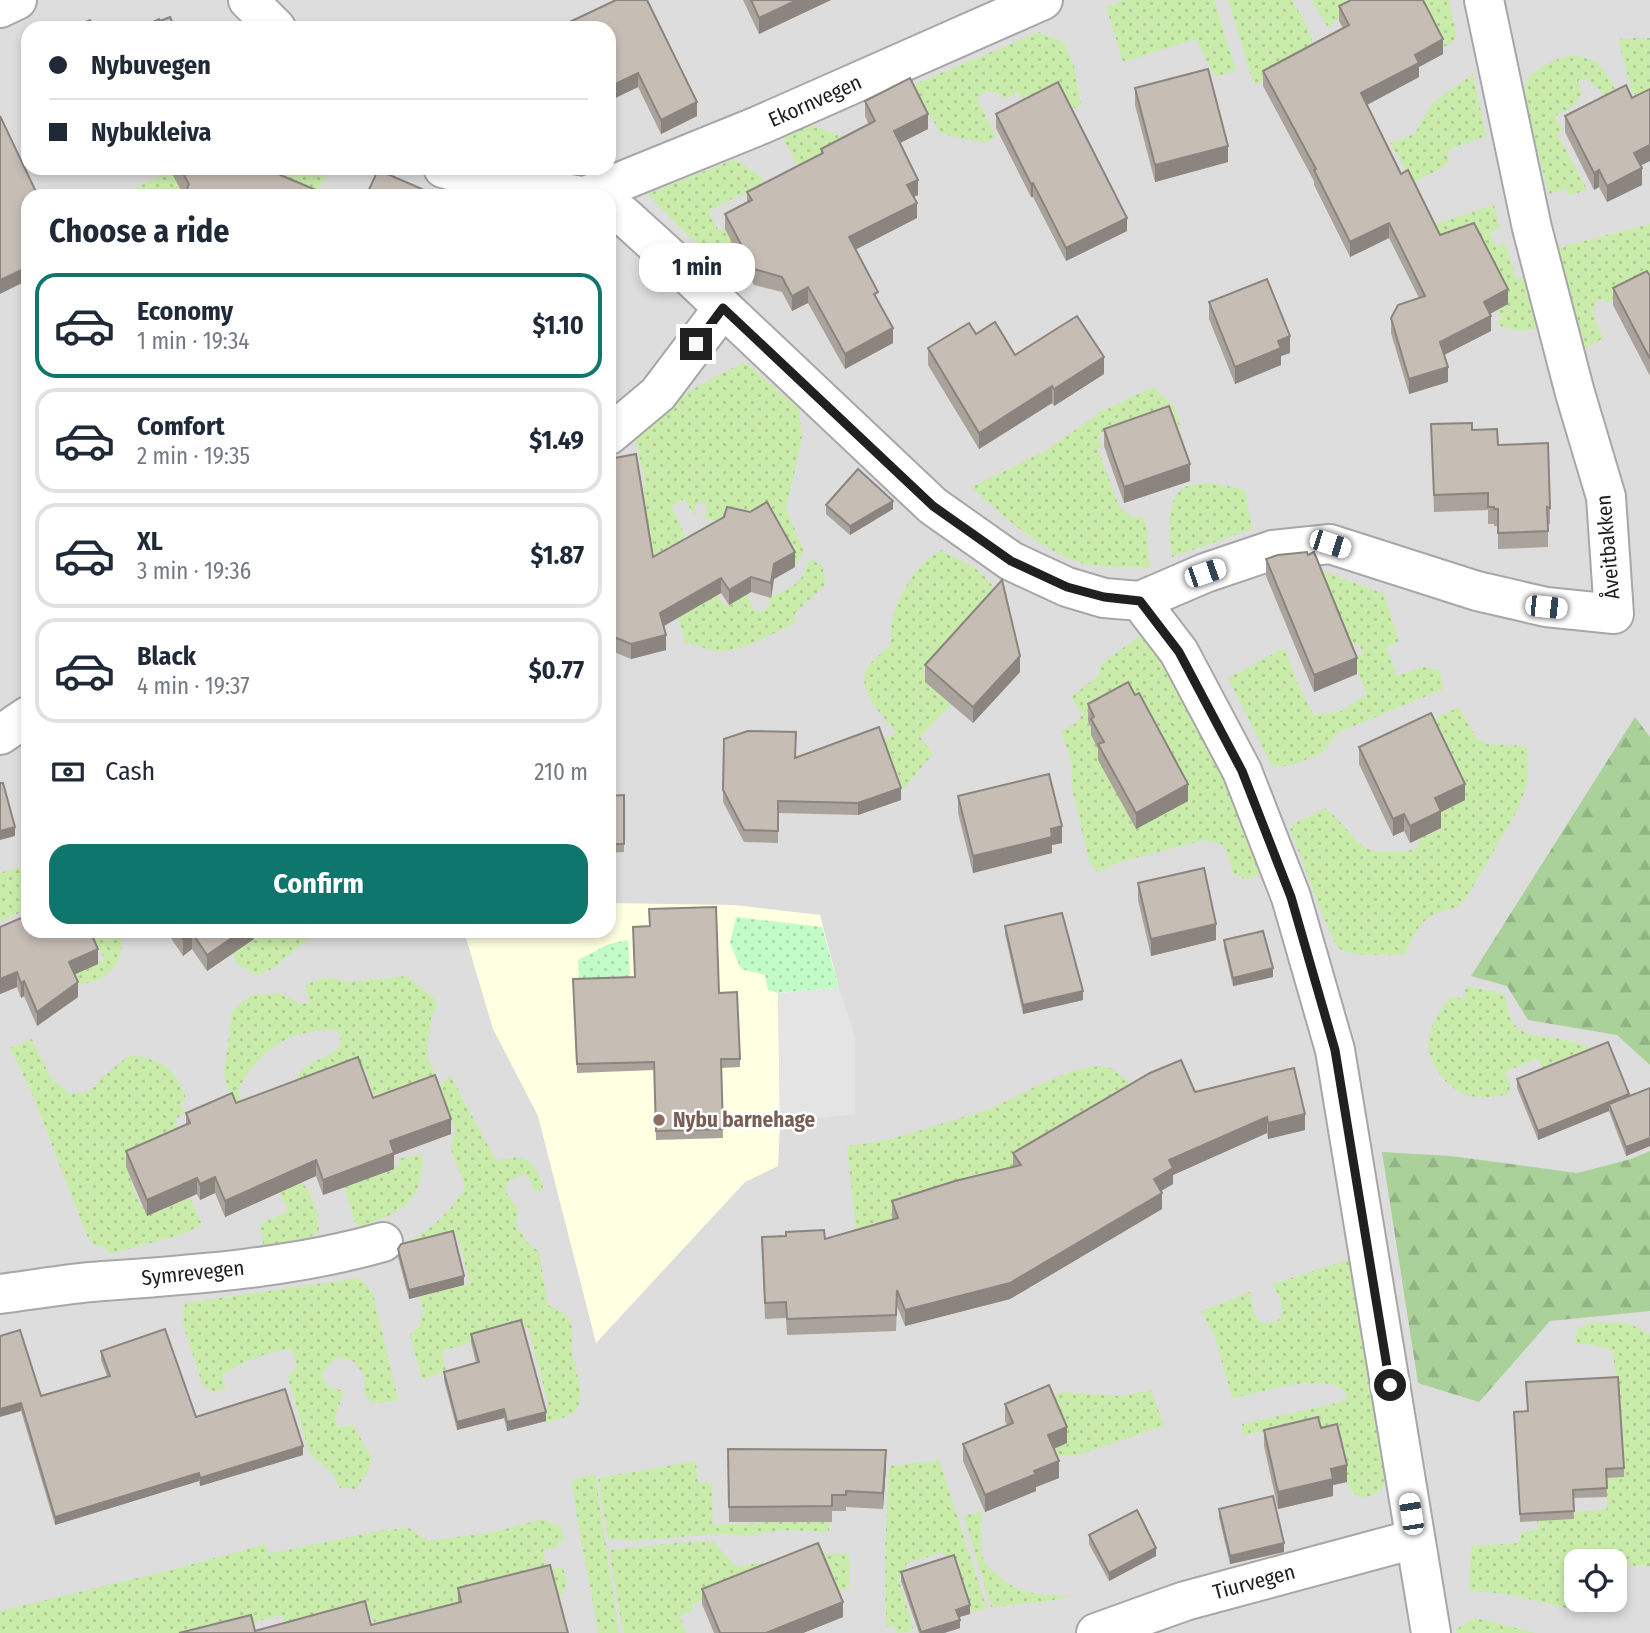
<!DOCTYPE html>
<html lang="en">
<head>
<meta charset="utf-8">
<style>
  body { margin:0; font-family:"Fira Sans Condensed",sans-serif; background:#f2f2f3; color:#1f2937; height:100vh; display:flex; flex-direction:column; font-size:26px; white-space:nowrap }
  * { box-sizing:border-box; margin:0 }
  p { font-size:23px; color:#747a83 }
  .icon { flex:none; width:38px; height:38px; fill:none; stroke:currentColor; stroke-width:2; stroke-linecap:round; stroke-linejoin:round }
  .map { position:relative; flex:1; overflow:hidden }
  .side { position:absolute; left:21px; top:189px; width:595px; height:749px; display:flex; flex-direction:column; background:#fff; border-radius:21px; box-shadow:0 4px 10px #0003 }
  .side>* { flex:none }
  .hud { position:absolute; left:21px; top:21px; width:595px; height:154px; border-radius:21px; box-shadow:0 4px 10px #0003; display:grid; align-content:center; height:154px; padding:0 28px; background:#fff }
  .controls { position:absolute; left:1564px; top:1549px; display:grid; gap:14px }
  .controls a { display:grid; place-items:center; width:63px; height:63px; border-radius:14px; background:#fff; box-shadow:0 4px 10px #0003; font-size:35px }
  .end { position:absolute; width:32px; height:32px; margin:-16px; border:9px solid #202020; background:#fff; box-shadow:0 0 0 4px #fff }
  .from { border-radius:50% }
  .bubble { position:absolute; height:49px; border-radius:21px; background:#fff; box-shadow:0 4px 10px #0003; font-size:23px; font-weight:700; line-height:49px; text-align:center }
  .car { position:absolute; width:21px; height:42px; margin:-21px -10px; border-radius:9px; box-shadow:0 0 5px 2px #0007; background:linear-gradient(#fff 24%,#345 0 40%,#fff 0 76%,#345 0 86%,#fff 0) }
  .hud b { display:flex; align-items:center; gap:24px; height:66px; font-size:26px }
  .hud b+b { border-top:2px solid #e0e1e3 }
  .hud i { width:18px; height:18px; background:#1f2937 }
  ul { padding:0; list-style:none }
  li { display:flex; align-items:center; gap:21px; height:105px; margin:0 14px 10px; padding:0 14px; border:4px solid #e0e1e3; border-radius:21px }
  li div { flex:1 }
  li b { display:block; font-size:26px }
  li em { font-style:normal; font-weight:700 }
  li.selected { border-color:#0f766e }
  li>.icon { width:63px; height:63px; stroke-width:1.5 }
  h2 { padding:0 28px; font-size:32px; line-height:84px }
  .pay { display:flex; align-items:center; gap:18px; height:77px; padding:0 28px; font-size:26px }
  .pay p { margin-inline-start:auto }
  .primary-button { display:flex; gap:14px; margin-top:auto; padding:14px 28px }
  .primary-button a { flex:1; height:80px; border-radius:21px; background:#0f766e; color:#fff; font-size:28px; font-weight:700; line-height:80px; text-align:center }
  .map>svg:first-child { display:block }
</style>
</head>
<body>
<div class="map">
<svg width="1650" height="1633" viewBox="0 0 1650 1633">
  <defs>
    <pattern id="grass-dots" width="8" height="8" patternUnits="userSpaceOnUse" patternTransform="scale(1.75)"><rect width="8" height="8" fill="#caecab"/><path d="M2 2h.1M6 6h.1" fill="none" stroke="#adca93" stroke-width="1.8" stroke-linecap="round"/></pattern>
    <pattern id="forest-firs" width="22" height="20" patternUnits="userSpaceOnUse" patternTransform="scale(1.75)"><rect width="22" height="20" fill="#aad19a"/><path d="M5 1l3.5 6h-7zM16 11l3.5 6h-7z" fill="#92b384"/></pattern>
    <pattern id="park-dots" width="8" height="8" patternUnits="userSpaceOnUse" patternTransform="scale(1.75)"><rect width="8" height="8" fill="#c3fbc8"/><path d="M2 2h.1M6 6h.1" fill="none" stroke="#a7d7ac" stroke-width="1.8" stroke-linecap="round"/></pattern>
  </defs>
  <rect width="100%" height="100%" fill="#f1ede6"/>
  <path fill="#dedddd" fill-rule="evenodd" d="M0,0H1650V1633H0ZM28,28H609V168H28ZM28,196H609V931H28ZM1577,1561H1615V1600H1577Z"/>
  <polygon fill="#ffffe1" points="609,903 734,905 820,915 839,988 778,994 780,1123 778,1166 745,1182 596,1343 538,1116 493,1029 464,931 609,931"/>
  <g fill="url(#grass-dots)">
    <polygon points="1124,0 1214,0 1236,70 1215,77 1196,39 1123,62 1106,7"/>
    <polygon points="1228,0 1292,0 1308,28 1317,56 1254,85"/>
    <polygon points="1312,0 1358,0 1328,28"/>
    <polygon points="1415,0 1449,0 1457,38 1443,48"/>
    <polygon points="1039,32 1064,42 1074,66 1081,105 1076,108 1027,109 1019,92 1004,99 999,93 984,92 977,99 996,136 987,143 941,134 912,85"/>
    <polygon points="1631,38 1650,38 1650,100 1639,99 1632,91 1618,40"/>
    <path d="M1574,55L1598,62L1613,84L1618,101L1610,105L1601,91L1585,78L1578,80L1582,92L1575,105L1555,116L1563,130L1557,133L1587,189L1572,195L1567,194L1566,189L1549,194L1524,100C1525,95 1524,88 1526,83C1533,67 1558,58 1574,55Z"/>
    <polygon points="1473,74 1486,136 1448,150 1449,161 1438,171 1413,182 1390,143 1415,134 1431,104"/>
    <polygon points="811,125 845,137 848,142 831,230 783,138"/>
    <polygon points="735,159 761,177 771,189 749,200 744,193 708,211 719,231 725,228 752,277 743,283 735,283 647,194"/>
    <polygon points="177,168 193,196 119,196"/>
    <polygon points="260,168 331,168 317,192"/>
    <polygon points="1494,205 1500,228 1490,232 1495,246 1505,243 1517,280 1524,277 1536,329 1517,331 1494,324 1502,319 1496,309 1422,245 1397,257 1394,245 1429,226"/>
    <polygon points="1650,224 1650,283 1606,303 1604,299 1597,299 1592,312 1603,338 1582,351 1557,248"/>
    <path d="M745,362L799,409L802,439L786,509L804,551L796,565L769,515L748,523V510L726,507L722,523L705,518L707,505L696,503L695,516L684,499L672,506L691,550L653,573L644,531V479L637,444L625,435C666,404 699,384 745,362Z"/>
    <path d="M1153,387L1175,407L1181,429L1170,420L1127,423L1098,435L1102,447L1098,449L1119,506L1133,518L1141,516L1146,523L1150,568C1131,567 1095,568 1078,562C1038,547 1002,516 971,487L1045,451L1102,411Z"/>
    <path d="M1213,483L1245,490L1252,529L1172,557C1170,538 1163,499 1185,487C1192,484 1205,484 1213,483Z"/>
    <path d="M941,550C969,566 980,565 998,594L991,597L923,675L953,703L920,737L933,754L905,787L897,790L878,742L897,733C884,718 852,686 869,665C875,658 883,652 890,646C891,633 891,618 896,607C905,585 920,561 941,550Z"/>
    <path d="M809,559L822,565L826,584L795,613V623C777,631 736,655 717,651C707,650 696,644 685,643L678,615L716,593L725,607L747,593L753,610L762,612L770,605L768,598C790,588 803,586 809,559Z"/>
    <polygon points="1312,567 1384,594 1399,641 1386,647 1397,676 1422,667 1440,670 1443,689 1337,733 1323,753 1289,766 1272,766 1228,678 1284,648 1300,689 1314,715 1339,712 1367,694 1353,661 1363,654 1359,644 1348,648"/>
    <path d="M1140,636C1178,653 1246,825 1265,869L1254,877L1245,879L1233,873L1224,845L1204,840L1116,863L1104,870L1096,871L1089,861L1071,784L1072,765L1061,731L1078,722L1082,714L1071,697L1098,676L1102,663Z"/>
    <path d="M1459,707L1476,738L1488,744L1527,746L1528,782L1517,811L1464,901C1452,912 1448,908 1435,914C1417,922 1413,939 1405,954C1388,954 1354,958 1340,949C1330,943 1299,848 1290,829L1295,823L1325,808C1364,840 1352,859 1413,850L1419,844L1416,836L1441,824L1435,811L1466,796L1430,721Z"/>
    <polygon points="28,864 28,916 23,911 0,922 0,873"/>
    <path d="M91,931H120C129,968 102,985 68,985L65,977L104,959Z"/>
    <polygon points="256,931 317,931 272,969 256,975 237,964 233,953 259,937"/>
    <path d="M407,976L438,1002L431,1018L427,1056L440,1085L451,1076L496,1161C523,1153 535,1158 543,1187L540,1193L534,1190L530,1180L524,1173L507,1182L505,1191L518,1209L516,1226L527,1242L539,1252L548,1305C553,1308 562,1311 567,1316C576,1325 570,1342 572,1353C575,1368 585,1392 578,1407C572,1418 555,1420 544,1423L542,1409L549,1406L528,1327L442,1351L446,1371L422,1380L410,1334L419,1327L423,1310L420,1295L470,1283L458,1237L412,1248L410,1240C435,1228 448,1212 465,1190C462,1164 443,1157 456,1131L439,1086L403,1099L384,1121L364,1068L297,1093C289,1060 328,1063 341,1045L340,1034L333,1029C320,1031 306,1032 294,1036C271,1044 243,1070 238,1094L297,1176L309,1191L317,1211L319,1232L306,1239L304,1247L264,1251L260,1224L288,1211L275,1183L232,1109L224,1073L232,1011L251,995L280,993L300,1004L310,1003L305,985L326,977L349,982Z"/>
    <path d="M1466,986L1505,994C1511,1046 1535,1031 1570,1041C1577,1042 1584,1046 1591,1049L1543,1070L1538,1058L1505,1072L1510,1085L1509,1094C1481,1100 1460,1100 1441,1076C1435,1068 1429,1056 1428,1046C1427,1029 1441,1010 1450,997L1464,999Z"/>
    <path d="M32,1039L51,1078L71,1094L90,1091L102,1077L130,1055C163,1060 175,1068 187,1100L180,1103L184,1114L175,1119L183,1139L131,1162C128,1179 135,1202 148,1213L189,1195L202,1225L180,1235L110,1254L104,1246H95L87,1236L33,1096L10,1048Z"/>
    <path d="M1100,1066L1113,1069L1139,1091L1012,1168L892,1216L894,1222L856,1230L847,1146C886,1142 913,1133 950,1121C965,1116 982,1113 996,1106C1029,1091 1063,1069 1100,1066Z"/>
    <path d="M422,1154C425,1202 401,1212 361,1227L355,1223L344,1186L400,1165L398,1159Z"/>
    <path d="M1354,1258L1387,1459C1387,1466 1388,1476 1385,1482C1381,1493 1363,1503 1354,1493C1342,1480 1341,1455 1337,1439L1320,1442L1314,1420L1243,1436L1242,1424L1337,1403L1346,1398V1392C1327,1371 1258,1393 1232,1398L1215,1337L1201,1311L1250,1292L1253,1309L1257,1319L1262,1323L1276,1322L1281,1317V1302L1273,1284Z"/>
    <path d="M359,1278L367,1285L374,1298L398,1400L372,1404L364,1393L365,1377L355,1362L336,1357L322,1373L328,1387L344,1391L335,1418L338,1427L353,1425L372,1458L367,1473L356,1489L340,1488L332,1473L309,1453L288,1377L297,1366L291,1349C267,1352 241,1361 222,1375L226,1388L212,1392L203,1386L182,1321L185,1303Z"/>
    <polygon points="1592,1322 1628,1323 1650,1334 1650,1566 1618,1565 1615,1569 1615,1561 1577,1561 1577,1600 1596,1600 1587,1613 1512,1595 1469,1590 1471,1546 1518,1543 1522,1532 1538,1530 1537,1520 1574,1516 1574,1512 1607,1509 1605,1476 1620,1428 1613,1351 1596,1345 1575,1344 1577,1329"/>
    <polygon points="1151,1390 1164,1426 1078,1455 1051,1455 1046,1399 1063,1392 1121,1396"/>
    <polygon points="939,1460 987,1609 968,1613 943,1552 906,1564 908,1574 898,1577 913,1628 909,1632 896,1633 894,1625 886,1627 885,1549 889,1466"/>
    <polygon points="696,1461 698,1483 712,1483 713,1525 760,1523 760,1518 830,1518 829,1532 781,1530 749,1535 713,1534 633,1541 608,1538 598,1478"/>
    <path d="M595,1474L619,1633H598C591,1582 577,1532 572,1480Z"/>
    <path d="M982,1511C982,1525 979,1542 982,1555C984,1563 989,1568 995,1573C1019,1596 1042,1596 1073,1595L1049,1601L991,1607L964,1516Z"/>
    <polygon points="542,1519 561,1527 564,1541 557,1543 558,1547 543,1550 547,1570 563,1567 567,1584 560,1597 414,1630 410,1614 374,1623 372,1615 299,1633 287,1633 282,1615 213,1633 0,1633 0,1611 167,1571 266,1544 268,1554 378,1531 409,1528 428,1541 494,1532"/>
    <path d="M686,1542H714L736,1567C774,1561 809,1551 849,1554V1588L831,1592L783,1570L692,1604L694,1610L680,1616L686,1633H623L609,1550Z"/>
    <polygon points="1475,1618 1536,1633 1457,1633 1456,1629"/>
  </g>
  <g fill="url(#forest-firs)">
    <polygon points="1635,717 1650,737 1650,1065 1617,1035 1528,1020 1507,986 1471,976"/>
    <polygon points="1650,1151 1650,1311 1550,1321 1479,1402 1418,1383 1382,1152 1451,1156 1577,1173 1631,1159"/>
  </g>
  <g fill="url(#park-dots)">
    <polygon points="736,917 822,927 839,988 778,993 768,990 765,975 741,969 730,943"/>
    <polygon points="628,940 631,992 580,995 578,960 609,944"/>
  </g>
  <polygon fill="#e4e4e4" points="839,988 855,1036 855,1114 780,1123 778,993"/>
  <g fill="none" stroke-linecap="round" stroke-linejoin="round">
    <g stroke="#a7a7a7" stroke-width="42">
      <g id="minor">
        <polyline points="248,0 276,28"/>
        <polyline points="0,8 17,0"/>
        <polyline points="443,168 479,179 582,196"/>
        <polyline points="585,196 760,125 1043,0"/>
        <polyline points="609,208 623,215 678,265 933,506 1011,561 1067,587 1104,598 1140,601 1179,652 1242,771 1291,897 1335,1050 1431,1633"/>
        <polyline points="609,435 658,394 723,308"/>
        <polyline points="1140,601 1205,573 1273,550 1330,544 1477,591 1546,607 1614,614 1606,497 1575,393 1532,228 1484,0"/>
        <polyline points="0,735 28,716"/>
        <path d="M0,1294C30,1290 60,1285 91,1282C188,1275 289,1269 383,1242"/>
        <polyline points="1096,1633 1185,1601 1415,1539"/>
      </g>
    </g>
    <use href="#minor" stroke="#fff" stroke-width="38"/>
  </g>
  <g fill="#aaa39c">
    <polygon points="616,0 697,116 661,134 638,87 609,101 609,28"/>
    <polygon points="743,0 831,0 759,34"/>
    <polygon points="1339,6 1443,54 1419,67 1419,77 1367,105 1401,174 1440,235 1508,304 1490,314 1491,331 1444,355 1448,382 1409,394 1391,333 1391,318 1419,298 1389,238 1350,257 1314,185 1314,181 1263,86 1263,71 1343,28 1339,21"/>
    <polygon points="1135,88 1228,162 1155,182 1135,105"/>
    <polygon points="865,101 928,129 900,143 918,195 914,197 917,218 856,249 878,300 893,343 845,369 808,303 792,311 782,292 754,285 725,229 725,214 747,203 747,192 821,154 821,149 869,125 865,116"/>
    <polygon points="996,114 1127,231 1066,261 1033,197 1031,197 996,128"/>
    <polygon points="1565,116 1641,166 1642,185 1607,202 1599,187 1594,190 1565,132"/>
    <polygon points="169,168 264,168 184,196"/>
    <polygon points="1650,276 1650,376 1613,305 1613,288"/>
    <polygon points="1209,302 1290,353 1281,356 1281,365 1235,384 1209,319"/>
    <polygon points="976,334 1015,355 1104,374 1054,406 1052,403 979,449 928,365 928,348"/>
    <polygon points="1431,424 1472,430 1498,445 1550,508 1550,524 1548,524 1548,547 1498,549 1498,526 1494,526 1494,524 1488,524 1488,510 1434,512"/>
    <polygon points="1104,429 1190,481 1124,503 1104,446"/>
    <polygon points="609,459 653,557 795,567 774,579 771,598 751,592 729,605 721,593 664,626 666,650 631,659 609,650"/>
    <polygon points="826,505 893,509 850,535 826,514"/>
    <polygon points="1266,559 1357,674 1314,692 1266,576"/>
    <polygon points="925,665 1020,672 973,723 925,682"/>
    <polygon points="1088,704 1188,801 1136,829 1098,760 1098,749 1091,735 1091,727 1088,721"/>
    <polygon points="724,739 795,757 901,800 858,815 778,813 778,843 744,842 723,802"/>
    <polygon points="1359,747 1465,800 1441,812 1441,828 1410,843 1404,831 1393,836 1359,764"/>
    <polygon points="624,795 624,852 609,853 609,796"/>
    <polygon points="958,796 1062,843 1052,845 1052,853 973,873 958,813"/>
    <polygon points="1138,883 1216,940 1151,956 1138,900"/>
    <polygon points="28,915 98,964 75,974 78,997 37,1026 24,996 21,998 17,987 0,994"/>
    <polygon points="1005,926 1083,1000 1023,1014 1005,934"/>
    <polygon points="166,931 254,931 254,939 207,971 192,949 183,956"/>
    <polygon points="1224,940 1273,977 1233,986 1224,948"/>
    <polygon points="573,979 719,993 740,1059 740,1067 721,1068 723,1138 656,1140 654,1070 577,1073"/>
    <polygon points="1517,1079 1629,1096 1650,1088 1650,1146 1626,1156 1609,1111 1538,1140 1517,1088"/>
    <polygon points="1195,1092 1305,1130 1268,1139 1267,1133 1173,1175 1173,1184 1161,1191 1162,1209 1010,1299 905,1326 897,1306 896,1331 787,1335 786,1318 765,1319 762,1237 825,1239 893,1220 892,1217 892,1201 1013,1167 1013,1153"/>
    <polygon points="373,1098 451,1134 394,1155 394,1169 323,1195 316,1176 225,1217 215,1193 200,1200 197,1194 147,1216 126,1167 126,1151 186,1124 186,1113 236,1103"/>
    <polygon points="398,1249 464,1285 409,1299 398,1257"/>
    <polygon points="471,1334 546,1421 507,1431 504,1418 457,1430 444,1380 444,1372 476,1363 471,1342"/>
    <polygon points="0,1336 41,1396 107,1376 101,1360 101,1351 196,1417 303,1455 200,1486 199,1481 55,1525 21,1411"/>
    <polygon points="1005,1404 1067,1443 1054,1449 1059,1478 1036,1487 1036,1491 985,1512 963,1461 963,1444 1007,1425 1005,1421"/>
    <polygon points="1514,1412 1624,1468 1624,1477 1606,1478 1607,1497 1573,1498 1574,1519 1520,1522"/>
    <polygon points="1321,1428 1347,1482 1333,1485 1333,1496 1278,1509 1264,1446 1264,1430"/>
    <polygon points="728,1449 886,1466 883,1509 846,1507 846,1511 832,1511 832,1522 729,1522"/>
    <polygon points="1219,1509 1284,1552 1230,1564 1219,1517"/>
    <polygon points="1089,1535 1156,1556 1109,1581 1089,1544"/>
    <polygon points="901,1572 970,1614 959,1617 960,1628 944,1633 919,1633 901,1581"/>
    <polygon points="458,1588 568,1633 255,1631 371,1625 458,1602"/>
    <polygon points="702,1589 843,1617 803,1633 714,1633 702,1604"/>
  </g>
  <g fill="#8b847f">
    <polygon points="797,0 831,0 759,34 759,18"/>
    <polygon points="1443,39 1443,54 1419,67 1419,77 1361,108 1361,93 1415,55"/>
    <polygon points="638,73 638,87 609,101 609,87"/>
    <polygon points="697,102 697,116 661,134 661,120"/>
    <polygon points="928,114 928,129 894,146 894,131"/>
    <polygon points="1650,145 1650,161 1634,169 1634,153"/>
    <polygon points="1228,146 1228,162 1155,182 1155,165"/>
    <polygon points="1642,168 1642,185 1607,202 1607,186"/>
    <polygon points="1599,170 1599,187 1594,190 1594,173"/>
    <polygon points="918,180 918,195 907,200 907,185"/>
    <polygon points="1033,183 1033,197 1031,197 1031,184"/>
    <polygon points="917,203 917,218 849,253 849,237"/>
    <polygon points="1127,218 1127,231 1066,261 1066,248"/>
    <polygon points="1389,223 1389,238 1350,257 1350,242"/>
    <polygon points="28,267 28,280 0,294 0,280"/>
    <polygon points="808,287 808,303 792,311 792,296"/>
    <polygon points="1508,289 1508,304 1484,317 1484,302"/>
    <polygon points="1491,316 1491,331 1440,357 1440,342"/>
    <polygon points="893,328 893,343 845,369 845,354"/>
    <polygon points="1290,336 1290,353 1281,356 1281,365 1235,384 1235,367 1278,341"/>
    <polygon points="1104,357 1104,374 1054,406 1054,389"/>
    <polygon points="1448,367 1448,382 1409,394 1409,379"/>
    <polygon points="1052,386 1052,403 979,449 979,433"/>
    <polygon points="1190,464 1190,481 1124,503 1124,487"/>
    <polygon points="893,501 893,509 850,535 850,526"/>
    <polygon points="795,552 795,567 774,579 771,598 771,583 774,564"/>
    <polygon points="751,577 751,592 729,605 729,590"/>
    <polygon points="721,578 721,593 660,628 660,613"/>
    <polygon points="666,635 666,650 631,659 631,644"/>
    <polygon points="1020,656 1020,672 973,723 973,707"/>
    <polygon points="1357,658 1357,674 1314,692 1314,675"/>
    <polygon points="1188,784 1188,801 1136,829 1136,813"/>
    <polygon points="1465,784 1465,800 1441,812 1441,828 1410,843 1410,826 1435,798"/>
    <polygon points="901,788 901,800 858,815 858,803"/>
    <polygon points="1404,814 1404,831 1393,836 1393,819"/>
    <polygon points="1062,826 1062,843 1052,845 1052,853 973,873 973,856"/>
    <polygon points="15,827 15,836 0,840 0,831"/>
    <polygon points="1216,924 1216,940 1151,956 1151,939"/>
    <polygon points="242,931 254,931 254,939 207,971 207,955"/>
    <polygon points="192,933 192,949 183,956 183,939"/>
    <polygon points="98,949 98,964 69,977 69,962"/>
    <polygon points="1273,968 1273,977 1233,986 1233,978"/>
    <polygon points="17,972 17,987 0,994 0,979"/>
    <polygon points="24,981 24,996 21,998 21,983"/>
    <polygon points="78,982 78,997 37,1026 37,1012"/>
    <polygon points="1083,991 1083,1000 1023,1014 1023,1005"/>
    <polygon points="1629,1094 1629,1103 1609,1104 1609,1111 1538,1140 1538,1131"/>
    <polygon points="1305,1114 1305,1130 1268,1139 1268,1123"/>
    <polygon points="1267,1117 1267,1133 1173,1175 1173,1184 1154,1195 1154,1179 1169,1160"/>
    <polygon points="451,1119 451,1134 394,1155 394,1169 323,1195 323,1180 390,1141"/>
    <polygon points="1650,1138 1650,1146 1626,1156 1626,1147"/>
    <polygon points="316,1160 316,1176 225,1217 225,1201"/>
    <polygon points="215,1177 215,1193 200,1200 200,1184"/>
    <polygon points="197,1178 197,1194 147,1216 147,1200"/>
    <polygon points="1162,1193 1162,1209 1010,1299 905,1326 905,1310"/>
    <polygon points="464,1276 464,1285 409,1299 409,1290"/>
    <polygon points="21,1403 21,1411 0,1417 0,1409"/>
    <polygon points="504,1409 504,1418 457,1430 457,1422"/>
    <polygon points="546,1412 546,1421 507,1431 507,1422"/>
    <polygon points="1067,1427 1067,1443 1048,1451 1048,1435"/>
    <polygon points="303,1446 303,1455 200,1486 200,1478"/>
    <polygon points="886,1450 886,1466 883,1509 883,1493"/>
    <polygon points="1059,1461 1059,1478 1036,1487 1036,1491 985,1512 985,1495 1034,1471"/>
    <polygon points="1347,1465 1347,1482 1333,1485 1333,1496 1278,1509 1278,1492 1331,1469"/>
    <polygon points="199,1473 199,1481 55,1525 55,1517"/>
    <polygon points="1284,1543 1284,1552 1230,1564 1230,1556"/>
    <polygon points="1156,1548 1156,1556 1109,1581 1109,1573"/>
    <polygon points="843,1602 843,1617 803,1633 766,1633"/>
    <polygon points="970,1605 970,1614 956,1618 956,1610"/>
    <polygon points="960,1620 960,1628 944,1633 921,1633"/>
  </g>
  <g fill="#c6bdb5" stroke="#8b847f" stroke-width="2">
    <polygon points="616,0 647,0 697,102 661,120 638,73 609,87 609,28 557,28"/>
    <polygon points="751,0 797,0 759,18"/>
    <polygon points="1351,0 1423,0 1443,39 1415,55 1419,63 1361,93 1401,174 1408,170 1440,235 1474,223 1508,289 1484,302 1491,316 1440,342 1448,367 1409,379 1391,318 1398,305 1425,296 1389,223 1350,242 1314,170 1316,169 1263,71 1349,25 1339,6"/>
    <polygon points="170,17 175,28 141,28 159,19 160,21"/>
    <polygon points="90,20 93,28 73,28"/>
    <polygon points="1208,69 1228,146 1155,165 1135,88"/>
    <polygon points="910,78 928,114 894,131 918,180 907,185 917,203 849,237 878,292 874,294 893,328 845,354 808,287 792,296 782,277 754,269 725,214 752,200 747,192 823,153 821,149 875,121 865,101"/>
    <polygon points="1058,82 1127,218 1066,248 1033,183 1031,184 996,114"/>
    <polygon points="1626,85 1632,98 1650,89 1650,145 1634,153 1642,168 1607,186 1599,170 1594,173 1565,116"/>
    <polygon points="0,116 38,196 28,196 28,267 0,280"/>
    <polygon points="180,168 264,168 330,196 184,196 189,184"/>
    <polygon points="378,170 422,189 419,196 366,196"/>
    <polygon points="1647,271 1650,276 1650,359 1613,288"/>
    <polygon points="1267,279 1290,336 1278,341 1281,348 1235,367 1209,302"/>
    <polygon points="1077,316 1104,357 1054,389 1052,386 979,433 928,348 969,323 976,334 995,322 1015,355"/>
    <polygon points="1169,406 1190,464 1124,487 1104,429"/>
    <polygon points="1472,423 1472,430 1497,429 1498,445 1548,443 1550,508 1547,507 1548,531 1498,533 1498,509 1494,509 1494,507 1488,507 1488,493 1434,495 1431,424"/>
    <polygon points="636,454 653,557 724,517 727,507 750,512 767,502 795,552 774,564 771,583 751,577 729,590 721,578 660,613 666,635 631,644 609,635 609,459"/>
    <polygon points="858,469 893,501 850,526 826,505"/>
    <polygon points="1307,552 1308,555 1314,552 1357,658 1314,675 1266,559 1278,555"/>
    <polygon points="1002,580 1020,656 973,707 925,665"/>
    <polygon points="1128,682 1135,695 1139,693 1188,784 1136,813 1098,744 1104,742 1091,719 1094,717 1088,704"/>
    <polygon points="1431,713 1465,784 1435,798 1441,811 1410,826 1404,814 1393,819 1359,747"/>
    <polygon points="879,727 901,788 858,803 778,801 778,831 744,830 723,790 724,739 748,731 796,732 795,758"/>
    <polygon points="1049,774 1062,826 1051,829 1052,837 973,856 958,796"/>
    <polygon points="0,783 3,783 15,827 0,831"/>
    <polygon points="624,795 624,844 609,844 609,796"/>
    <polygon points="1204,868 1216,924 1151,939 1138,883"/>
    <polygon points="716,907 719,993 737,992 740,1059 721,1059 723,1129 656,1131 654,1062 577,1064 573,979 635,977 633,927 650,926 649,909"/>
    <polygon points="1062,913 1083,991 1023,1005 1005,926"/>
    <polygon points="28,915 28,931 90,931 98,949 69,962 78,982 37,1012 24,981 21,983 17,972 0,979 0,927"/>
    <polygon points="177,931 242,931 207,955 192,933 183,939"/>
    <polygon points="1263,931 1273,968 1233,978 1224,940"/>
    <polygon points="1608,1042 1629,1094 1538,1131 1517,1079"/>
    <polygon points="358,1057 373,1098 435,1075 451,1119 390,1141 394,1153 323,1180 316,1160 225,1201 215,1177 200,1184 197,1178 147,1200 126,1151 190,1123 186,1113 232,1093 236,1103"/>
    <polygon points="1181,1060 1195,1092 1294,1068 1305,1114 1268,1123 1267,1117 1169,1160 1173,1168 1154,1179 1162,1193 1010,1283 905,1310 897,1290 896,1315 787,1319 786,1302 765,1303 762,1237 786,1236 786,1232 824,1230 825,1239 898,1218 892,1201 955,1181 1021,1165 1013,1153 1150,1073"/>
    <polygon points="1650,1088 1650,1138 1626,1147 1609,1104"/>
    <polygon points="453,1231 464,1276 409,1290 398,1249 401,1244"/>
    <polygon points="521,1320 546,1412 507,1422 504,1409 457,1422 444,1372 479,1362 471,1334"/>
    <polygon points="165,1329 196,1417 285,1389 303,1446 200,1478 199,1473 55,1517 21,1403 0,1409 0,1336 20,1330 41,1396 110,1376 101,1351"/>
    <polygon points="1618,1377 1624,1468 1606,1469 1607,1488 1573,1490 1574,1511 1520,1514 1514,1412 1528,1411 1526,1382"/>
    <polygon points="1049,1385 1067,1427 1048,1435 1059,1461 1034,1471 1036,1474 985,1495 963,1444 1013,1423 1005,1404"/>
    <polygon points="1318,1417 1321,1428 1337,1424 1347,1465 1331,1469 1333,1479 1278,1492 1264,1430"/>
    <polygon points="728,1449 886,1450 883,1493 846,1491 846,1495 832,1495 832,1506 729,1507"/>
    <polygon points="1273,1496 1284,1543 1230,1556 1219,1509"/>
    <polygon points="1137,1510 1156,1548 1109,1573 1089,1535"/>
    <polygon points="818,1543 843,1602 766,1633 720,1633 702,1589"/>
    <polygon points="954,1555 970,1605 956,1610 960,1620 921,1632 901,1572"/>
    <polygon points="550,1565 568,1633 179,1633 251,1615 255,1631 365,1601 371,1625 461,1602 458,1588"/>
  </g>
  <g fill="none" stroke-linecap="round" stroke-linejoin="round">
    <polyline stroke="#202020" stroke-width="9" points="696,344 723,308 933,506 1011,561 1067,587 1104,597 1140,601 1179,652 1242,771 1291,897 1335,1050 1390,1385"/>
  </g>
  <circle fill="#8d6e63" stroke="#fff" stroke-width="2.5" cx="659" cy="1120" r="7"/>
  <g text-anchor="middle" dominant-baseline="central" stroke-width="5" stroke-linejoin="round" paint-order="stroke">
    <g font-size="21" fill="#202020" stroke="#fff">
      <text transform="translate(815 101) rotate(-24)">Ekornvegen</text>
      <text transform="translate(1608 547) rotate(-95)">Åveitbakken</text>
      <text transform="translate(193 1273) rotate(-6)">Symrevegen</text>
      <text transform="translate(1254 1582) rotate(-15)">Tiurvegen</text>
    </g>
    <g font-size="21" font-weight="bold" fill="#785e54" stroke="#fff" text-anchor="start">
      <text x="673" y="1120">Nybu barnehage</text>
    </g>
  </g>
</svg>
<div class="controls">
<a><svg class="icon" aria-label="locate" viewBox="0 0 24 24"><circle cx="12" cy="12" r="6"/><path d="M12 2v4M12 18v4M2 12h4M18 12h4"/></svg></a>
</div>
<i class="end from" style="left:1390px;top:1385px"></i>
<i class="end" style="left:696px;top:344px"></i>
<div class="bubble" style="left:639px;top:243px;width:116px">1 min</div>
<i class="car" style="left:1330px;top:544px;rotate:108deg"></i>
<i class="car" style="left:1205px;top:573px;rotate:71deg"></i>
<i class="car" style="left:1546px;top:607px;rotate:96deg"></i>
<i class="car" style="left:1411px;top:1514px;rotate:351deg"></i>
<div class="hud">
<b><i class="from"></i>Nybuvegen</b>
<b><i></i>Nybukleiva</b>
</div>
<section class="side">
<h2>Choose a ride</h2>
<ul>
<li class="selected"><svg class="icon" aria-label="car" viewBox="0 0 24 24"><path d="M5 17H2v-5l4-1 3-4h7l3 4 3 1v5h-3M9 17h6M6 11h13"/><circle cx="7" cy="17" r="2"/><circle cx="17" cy="17" r="2"/></svg><div><b>Economy</b><p>1 min · 19:34</p></div><em>$1.10</em></li>
<li><svg class="icon" aria-label="car" viewBox="0 0 24 24"><path d="M5 17H2v-5l4-1 3-4h7l3 4 3 1v5h-3M9 17h6M6 11h13"/><circle cx="7" cy="17" r="2"/><circle cx="17" cy="17" r="2"/></svg><div><b>Comfort</b><p>2 min · 19:35</p></div><em>$1.49</em></li>
<li><svg class="icon" aria-label="car" viewBox="0 0 24 24"><path d="M5 17H2v-5l4-1 3-4h7l3 4 3 1v5h-3M9 17h6M6 11h13"/><circle cx="7" cy="17" r="2"/><circle cx="17" cy="17" r="2"/></svg><div><b>XL</b><p>3 min · 19:36</p></div><em>$1.87</em></li>
<li><svg class="icon" aria-label="car" viewBox="0 0 24 24"><path d="M5 17H2v-5l4-1 3-4h7l3 4 3 1v5h-3M9 17h6M6 11h13"/><circle cx="7" cy="17" r="2"/><circle cx="17" cy="17" r="2"/></svg><div><b>Black</b><p>4 min · 19:37</p></div><em>$0.77</em></li>
</ul>
<div class="pay"><svg class="icon" aria-label="cash" viewBox="0 0 24 24"><path d="M3 7h18v10H3z"/><circle cx="12" cy="12" r="2"/></svg>Cash<p>210 m</p></div>
<div class="primary-button"><a>Confirm</a></div>
</section>
</div>
</body>
</html>
